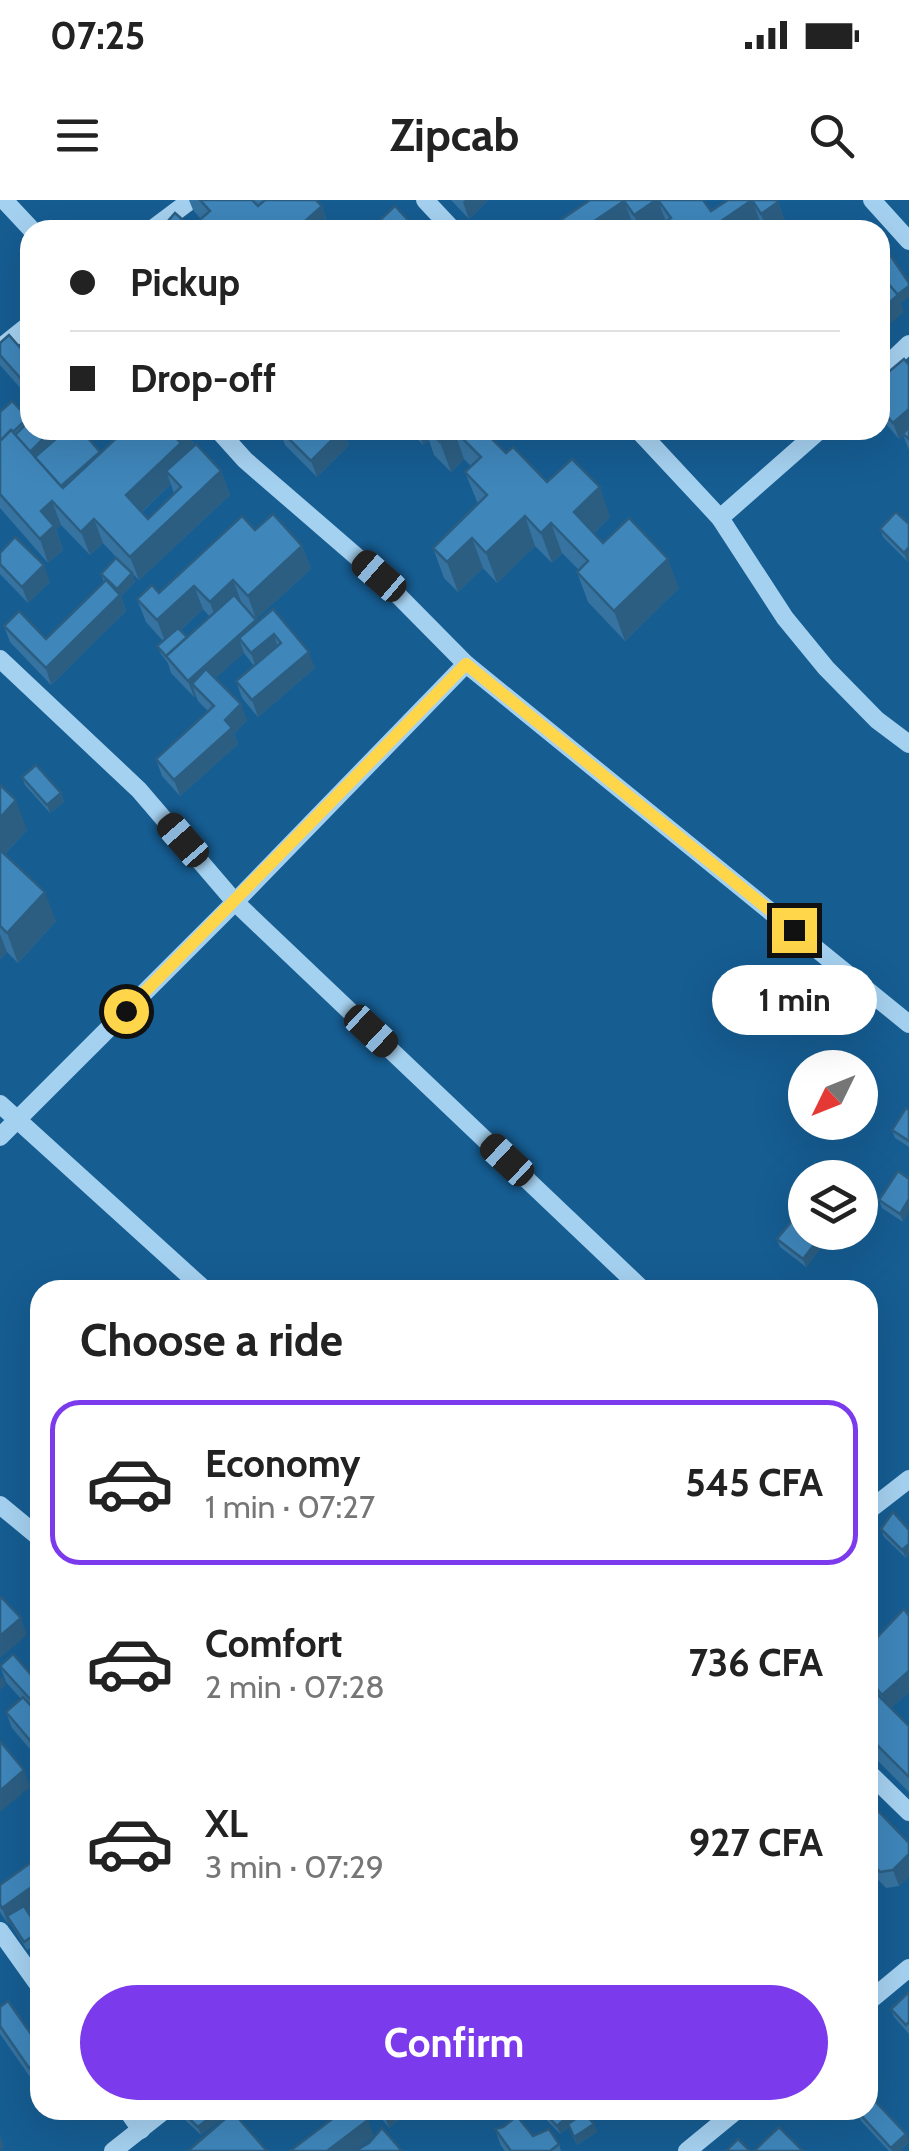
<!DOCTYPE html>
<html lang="en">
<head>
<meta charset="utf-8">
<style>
  body { margin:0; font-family:Cabin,sans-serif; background:#f2f2f2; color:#222; height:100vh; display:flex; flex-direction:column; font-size:38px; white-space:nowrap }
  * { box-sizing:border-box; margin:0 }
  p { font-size:32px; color:#767676 }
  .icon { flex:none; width:55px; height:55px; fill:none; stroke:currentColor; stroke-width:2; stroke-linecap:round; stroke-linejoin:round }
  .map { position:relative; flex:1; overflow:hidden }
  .details { position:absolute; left:30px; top:1080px; width:848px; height:840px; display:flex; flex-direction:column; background:#fff; border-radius:30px; box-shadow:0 10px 40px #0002 }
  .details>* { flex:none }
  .hud { position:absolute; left:20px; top:20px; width:870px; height:220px; border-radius:30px; box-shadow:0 10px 40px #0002; display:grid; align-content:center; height:220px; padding:0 50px; background:#fff }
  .needle { width:65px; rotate:227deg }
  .tools { position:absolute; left:788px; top:850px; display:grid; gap:20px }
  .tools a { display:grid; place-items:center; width:90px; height:90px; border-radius:50%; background:#fff; box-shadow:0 10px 40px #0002; font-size:50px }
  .end { position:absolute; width:45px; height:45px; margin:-22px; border:12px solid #ffd54a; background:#111; box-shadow:0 0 0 5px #111 }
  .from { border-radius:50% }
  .bubble { position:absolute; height:70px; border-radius:35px; background:#fff; box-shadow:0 10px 40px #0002; font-size:32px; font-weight:700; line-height:70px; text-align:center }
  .car { position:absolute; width:30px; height:60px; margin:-30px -15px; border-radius:12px; box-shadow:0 0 8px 2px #0007; background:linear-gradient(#222 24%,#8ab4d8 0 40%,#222 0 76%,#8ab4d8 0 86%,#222 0) }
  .hud b { display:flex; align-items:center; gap:35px; height:95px; font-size:38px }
  .hud b+b { border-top:2px solid #e0e0e0 }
  .hud i { width:25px; height:25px; background:#222 }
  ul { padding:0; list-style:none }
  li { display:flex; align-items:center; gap:30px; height:165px; margin:0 20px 15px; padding:0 30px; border:5px solid transparent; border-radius:30px }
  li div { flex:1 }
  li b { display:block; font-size:38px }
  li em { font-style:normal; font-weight:700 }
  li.current { border-color:#7c3aed }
  li>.icon { width:90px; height:90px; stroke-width:1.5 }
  h2 { padding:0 50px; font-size:45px; line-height:120px }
  .primary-button { display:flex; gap:20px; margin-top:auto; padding:20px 50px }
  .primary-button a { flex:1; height:115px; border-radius:60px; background:#7c3aed; color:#fff; font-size:40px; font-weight:700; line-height:115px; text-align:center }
  .status { display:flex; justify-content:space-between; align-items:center; height:70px; padding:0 50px; background:#fff; direction:ltr }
  .status svg { height:28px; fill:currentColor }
  header { display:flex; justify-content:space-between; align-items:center; height:130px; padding:0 50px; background:#fff; font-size:45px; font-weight:700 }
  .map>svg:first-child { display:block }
</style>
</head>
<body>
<div class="status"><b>07:25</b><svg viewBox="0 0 49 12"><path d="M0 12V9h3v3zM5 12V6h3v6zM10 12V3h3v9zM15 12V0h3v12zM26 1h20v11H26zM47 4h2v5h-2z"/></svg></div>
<header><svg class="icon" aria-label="menu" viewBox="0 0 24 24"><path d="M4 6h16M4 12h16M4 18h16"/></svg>Zipcab<svg class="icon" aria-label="search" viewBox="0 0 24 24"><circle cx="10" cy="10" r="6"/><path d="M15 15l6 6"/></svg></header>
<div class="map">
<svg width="909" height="1951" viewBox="0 0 909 1951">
  <rect width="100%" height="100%" fill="#165d92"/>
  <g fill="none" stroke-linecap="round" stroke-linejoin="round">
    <g stroke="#a5d1f0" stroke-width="18">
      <polyline points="4,0 32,30"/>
      <polyline points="425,0 453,30"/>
      <polyline points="872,0 909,41"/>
      <polyline points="151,30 191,0"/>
      <polyline points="0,148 30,124"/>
      <polyline points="880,172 909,144"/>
      <polyline points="218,230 245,260 379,376 466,464 909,824"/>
      <polyline points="638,230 720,318 785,418 826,468 877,520 909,544"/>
      <polyline points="720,318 820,230"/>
      <polyline points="0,459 139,590 235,702 643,1090"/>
      <polyline points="0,904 205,1090"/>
      <polyline points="0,937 235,702 466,464"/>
      <polyline points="0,1305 40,1338"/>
      <polyline points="868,1311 909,1279"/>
      <polyline points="868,1572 909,1612"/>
      <polyline points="0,1731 40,1787"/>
      <polyline points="868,1802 909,1768"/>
      <polyline points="127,1910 141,1930"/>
      <polyline points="113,1951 165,1910"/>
      <polyline points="687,1951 737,1910"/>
    </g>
  </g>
  <g fill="#3673a0" fill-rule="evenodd">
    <polygon points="189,0 316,0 322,6 330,30 160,30 191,27 201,19 193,10"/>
    <polygon points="451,0 488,0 469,19"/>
    <polygon points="590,0 703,0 711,11 728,0 778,2 787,26 781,30 765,30 761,24 752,30 637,30 633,24"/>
    <polygon points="0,143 30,159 30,199 0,165"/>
    <polygon points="909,165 909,250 903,235 899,239 880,217 880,179"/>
    <path d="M0,212L28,218L29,221L100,253L188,230L194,246L221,271L230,295L139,380L132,373L135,382L121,396L126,411L51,485L10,442L4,426L46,439L104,382L101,374L131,373L103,343L90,355L61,325L56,329L63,350L48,363L0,308ZM171,284L174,294L148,319L142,312Z"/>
    <polygon points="280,230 343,230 349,245 317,277 285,245"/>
    <polygon points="409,230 483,230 506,253 547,282 610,317 594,333 603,343 679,388 625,441 588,402 577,372 579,370 562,353 552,363 535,346 497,383 483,368 458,392 444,378 433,348 478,304 465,272 471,266 464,259 451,272 434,255 429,240 423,245"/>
    <polygon points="909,324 909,359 907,361 883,337 880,329"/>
    <path d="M255,330L302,346L311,369L256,419L241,404L257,423L315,468L258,517L242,498L236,481L254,466L244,453L215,478L247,520L234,534L238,544L180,596L162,576L156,559L208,511L198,501L196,496L194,497L171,473L168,463L161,454L157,446L163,441L146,422L137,399L159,393ZM203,409L210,417L187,437L181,430Z"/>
    <polygon points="0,353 50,382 28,403 0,374"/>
    <polygon points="22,577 61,593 64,602 50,613 25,585"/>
    <polygon points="0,585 27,630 5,654 56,721 18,763 7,752 0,759"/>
    <polygon points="909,910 909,947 895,938 892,930"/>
    <polygon points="898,971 903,1022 882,1008 879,1000"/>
    <polygon points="777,1039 817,1041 820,1049 806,1067 780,1047"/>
    <polygon points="881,1329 909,1330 906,1358 884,1337"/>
    <polygon points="909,1416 909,1492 891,1508 909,1526 909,1592 868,1551 868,1447"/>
    <polygon points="0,1466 40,1485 40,1561 12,1528 6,1512 21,1499 6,1482"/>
    <polygon points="868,1618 909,1643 909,1677 899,1686 886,1688 868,1669"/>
    <polygon points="0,1685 40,1701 27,1711 40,1731 40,1742 27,1750 10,1723 8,1724 0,1712"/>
    <polygon points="909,1792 909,1834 894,1817 891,1809"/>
    <polygon points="8,1801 35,1884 0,1834 0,1807"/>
    <polygon points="180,1910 225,1916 201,1935 182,1917"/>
    <polygon points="375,1910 411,1910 389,1928"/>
    <polygon points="539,1910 573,1910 576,1918 594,1924 597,1932 577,1945 569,1927 560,1934 540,1913"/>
    <polygon points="858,1912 909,1942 900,1951 889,1951 861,1921"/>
    <polygon points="495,1929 533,1936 559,1944 561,1951 505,1951 501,1946"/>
  </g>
  <g fill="#2c5e82">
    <polygon points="465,0 488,0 469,19 463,2"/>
    <polygon points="656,0 658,0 666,22 655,30 640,30 634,15"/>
    <polygon points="752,0 761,24 752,30 708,30"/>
    <polygon points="624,1 633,24 624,30 581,30"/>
    <polygon points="778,2 787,26 781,30 767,30 761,14"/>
    <polygon points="322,6 330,30 295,30"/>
    <polygon points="909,86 909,97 901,103 904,112 880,132 880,111 896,96"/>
    <polygon points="909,209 909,230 899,239 893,223"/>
    <polygon points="52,230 75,230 41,264 30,252"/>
    <polygon points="188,230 196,253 166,271 171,284 134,319 126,295 177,239"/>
    <polygon points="342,230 343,230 349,245 317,277 311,261"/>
    <polygon points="454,230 464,259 451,272 440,242"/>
    <polygon points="426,232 429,240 423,245 420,237"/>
    <polygon points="100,252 66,302 60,286"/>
    <polygon points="221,271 230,295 139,380 130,357"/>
    <polygon points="600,287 610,317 584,342 574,312"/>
    <polygon points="52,301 61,325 56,329 63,350 48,363 40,339 41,311"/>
    <polygon points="525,316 535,346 497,383 486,353"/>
    <polygon points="94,319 103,343 90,355 81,332"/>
    <polygon points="551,323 562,353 552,363 541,333"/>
    <polygon points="472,338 483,368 458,392 447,362"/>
    <polygon points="302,346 311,369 256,419 248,396"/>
    <polygon points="909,347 909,359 907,361 904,353"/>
    <polygon points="668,359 679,388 625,441 614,411"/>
    <polygon points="44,365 50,382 28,403 22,387"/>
    <polygon points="132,373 135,382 121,396 126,411 51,485 46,468 119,396 117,389"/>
    <polygon points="233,380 242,404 218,426 210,402"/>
    <polygon points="194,386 203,409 166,444 157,420"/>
    <polygon points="256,420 262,436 239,438 244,453 200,492 192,484 196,496 194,497 188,481"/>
    <polygon points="274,434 279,451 257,470 251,453"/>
    <polygon points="309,452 315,468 258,517 252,500"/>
    <polygon points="241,504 247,520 234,534 238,544 180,596 174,580"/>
    <polygon points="61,593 64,602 50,613 47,605"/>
    <polygon points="16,600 27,630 0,659 0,618"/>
    <polygon points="45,692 56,721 18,763 7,733"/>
    <polygon points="0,734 7,752 0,759"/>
    <polygon points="909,999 909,1012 903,1022 900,1014"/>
    <polygon points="817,1041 820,1049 806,1067 803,1059"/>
    <polygon points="909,1344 909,1355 906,1358 902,1350"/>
    <polygon points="21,1418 27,1435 0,1458 0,1436"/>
    <polygon points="909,1471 909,1492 888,1511 882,1495"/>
    <polygon points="2,1476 6,1485 0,1490 0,1479"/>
    <polygon points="24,1570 30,1587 0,1612 0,1591"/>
    <polygon points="909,1654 909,1677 899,1686 893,1670"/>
    <polygon points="40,1681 40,1701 11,1722 7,1716 10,1723 8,1724 2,1708"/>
    <polygon points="40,1860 40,1881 35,1884 29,1868"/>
    <polygon points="219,1910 223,1910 225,1916 201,1935 198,1927"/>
    <polygon points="385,1910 411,1910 389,1928 383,1912"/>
    <polygon points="478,1910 491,1910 478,1921 475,1912"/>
    <polygon points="574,1911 577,1920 560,1934 557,1926"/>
    <polygon points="368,1920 374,1936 354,1951 327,1951"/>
    <polygon points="594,1924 597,1932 577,1945 574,1937"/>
    <polygon points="906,1934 909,1942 900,1951 892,1951 891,1948"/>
    <polygon points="0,1935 4,1947 0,1951"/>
  </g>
  <g fill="#3f86ba" stroke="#2c5e82" stroke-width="2.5">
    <polygon points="200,0 252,0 258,6 265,0 316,0 322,6 295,30 188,30 210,11"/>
    <polygon points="590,0 656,0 634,15 624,1 581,30 546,30"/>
    <polygon points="658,0 703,0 711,11 728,0 776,0 778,2 761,14 752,0 708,30 654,30 671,18"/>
    <polygon points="395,6 417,30 389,30 380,20"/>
    <polygon points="175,13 191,27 188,30 160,30"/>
    <polygon points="886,49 909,83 909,86 897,95 880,73 880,54"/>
    <polygon points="880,74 898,95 880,111"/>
    <polygon points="9,135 30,159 30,189 0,155 0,143"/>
    <polygon points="904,159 909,165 909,209 893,223 880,208 880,179"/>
    <polygon points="12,201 28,218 13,232 11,230 0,241 0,212"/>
    <polygon points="30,220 30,230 52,230 30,252 15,235"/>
    <polygon points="909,227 909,239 903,234"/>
    <polygon points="11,230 63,288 125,230 187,230 177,239 181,243 126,295 148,319 181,287 166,271 196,244 221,271 130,357 94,319 81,332 52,301 41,311 54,326 40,339 0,294 0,241"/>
    <polygon points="66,230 81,230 100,252 61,286 35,257"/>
    <polygon points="280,230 342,230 311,261"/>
    <polygon points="414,230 425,230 426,232 420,237"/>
    <polygon points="428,230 453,230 440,242"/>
    <polygon points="454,230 483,230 506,253 513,247 547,282 572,259 600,287 574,312 603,343 629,318 668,359 614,411 577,372 588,361 551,323 541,333 525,316 486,353 472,338 447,362 433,348 487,295 465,272 481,257"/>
    <polygon points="896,312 909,324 909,347 904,353 880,329"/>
    <polygon points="273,314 302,346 248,396 233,380 210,402 194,386 157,420 137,399 152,385 159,393 242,316 255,330"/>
    <polygon points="15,337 44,365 22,387 0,364 0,353"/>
    <polygon points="116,358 132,373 117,389 101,374"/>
    <polygon points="106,380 120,395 46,468 4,426 19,411 46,439"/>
    <polygon points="234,395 256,420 188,481 166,456"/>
    <polygon points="273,409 309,452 252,500 236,481 281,443 274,434 251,453 239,438"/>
    <polygon points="178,428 187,437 166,456 157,446"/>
    <polygon points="206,469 241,504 225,520 232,528 174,580 156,559 214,506 192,484"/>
    <polygon points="36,565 61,593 47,605 22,577"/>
    <polygon points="0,585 16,600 0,618"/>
    <polygon points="0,650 45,692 7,733 0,726"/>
    <polygon points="906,908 909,910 909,941 892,930"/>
    <polygon points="898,971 909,979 909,999 900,1014 879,1000"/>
    <polygon points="792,1021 817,1041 803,1059 777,1039"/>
    <polygon points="893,1312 909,1330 909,1344 902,1350 881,1329"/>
    <polygon points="0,1396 21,1418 0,1436"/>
    <polygon points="904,1409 909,1416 909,1471 882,1495 868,1478 868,1447"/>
    <polygon points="13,1454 40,1485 40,1510 0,1466"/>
    <polygon points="868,1484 875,1492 868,1500"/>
    <polygon points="875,1492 909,1526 909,1577 868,1536 868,1500"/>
    <polygon points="23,1497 40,1516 40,1552 6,1512"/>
    <polygon points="0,1541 24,1570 0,1591"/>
    <polygon points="876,1609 909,1643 909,1654 893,1670 880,1672 868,1659 868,1618"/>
    <polygon points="40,1656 40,1681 2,1708 0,1704 0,1685"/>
    <polygon points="24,1706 40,1731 24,1742 7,1716"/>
    <polygon points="909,1792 909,1822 906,1825 891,1809"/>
    <polygon points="8,1801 40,1847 40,1860 29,1868 0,1826 0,1807"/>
    <polygon points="872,1898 906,1934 891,1948 858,1912 860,1910 868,1910 868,1903"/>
    <polygon points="180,1910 219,1910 198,1927"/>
    <polygon points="344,1910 360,1910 368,1920 327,1951 290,1951"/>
    <polygon points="542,1910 573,1910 574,1911 557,1926"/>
    <polygon points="233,1912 267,1951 188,1951"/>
    <polygon points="584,1913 594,1924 574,1937 568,1924"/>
    <polygon points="517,1916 533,1936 549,1929 559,1944 550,1951 511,1951 495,1929 503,1927"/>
    <polygon points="779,1927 803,1951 754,1951"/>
    <polygon points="382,1928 402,1951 355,1951 369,1943"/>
    <polygon points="738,1939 750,1951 726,1951"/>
  </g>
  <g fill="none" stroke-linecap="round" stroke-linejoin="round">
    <polyline stroke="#ffd54a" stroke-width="12" points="126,811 466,464 794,730"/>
  </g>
</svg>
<div class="tools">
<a><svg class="needle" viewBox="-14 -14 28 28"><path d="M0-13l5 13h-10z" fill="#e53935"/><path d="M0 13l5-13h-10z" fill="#767676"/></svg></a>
<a><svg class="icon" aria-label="layers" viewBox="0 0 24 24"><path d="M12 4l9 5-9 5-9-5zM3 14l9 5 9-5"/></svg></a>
</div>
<i class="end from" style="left:126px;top:811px"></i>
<i class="end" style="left:794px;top:730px"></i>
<div class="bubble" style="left:712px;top:765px;width:165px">1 min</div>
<i class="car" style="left:379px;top:376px;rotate:311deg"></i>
<i class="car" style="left:183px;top:640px;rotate:319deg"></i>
<i class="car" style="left:371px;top:831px;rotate:133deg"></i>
<i class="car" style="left:507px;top:960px;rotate:313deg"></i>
<div class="hud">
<b><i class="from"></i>Pickup</b>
<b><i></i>Drop-off</b>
</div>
<section class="details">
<h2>Choose a ride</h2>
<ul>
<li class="current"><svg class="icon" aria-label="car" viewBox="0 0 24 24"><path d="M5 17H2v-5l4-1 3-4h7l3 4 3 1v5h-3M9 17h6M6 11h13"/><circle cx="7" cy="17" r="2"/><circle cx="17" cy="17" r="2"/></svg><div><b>Economy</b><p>1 min · 07:27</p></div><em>545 CFA</em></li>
<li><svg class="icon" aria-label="car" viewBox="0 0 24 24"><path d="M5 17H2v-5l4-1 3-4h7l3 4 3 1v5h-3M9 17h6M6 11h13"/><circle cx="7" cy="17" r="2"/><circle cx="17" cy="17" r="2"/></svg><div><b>Comfort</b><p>2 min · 07:28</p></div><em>736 CFA</em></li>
<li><svg class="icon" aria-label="car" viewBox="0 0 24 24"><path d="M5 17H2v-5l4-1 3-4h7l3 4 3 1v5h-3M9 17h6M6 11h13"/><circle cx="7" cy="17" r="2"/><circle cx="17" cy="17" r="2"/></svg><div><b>XL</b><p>3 min · 07:29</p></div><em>927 CFA</em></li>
</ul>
<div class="primary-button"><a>Confirm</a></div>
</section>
</div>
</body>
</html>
